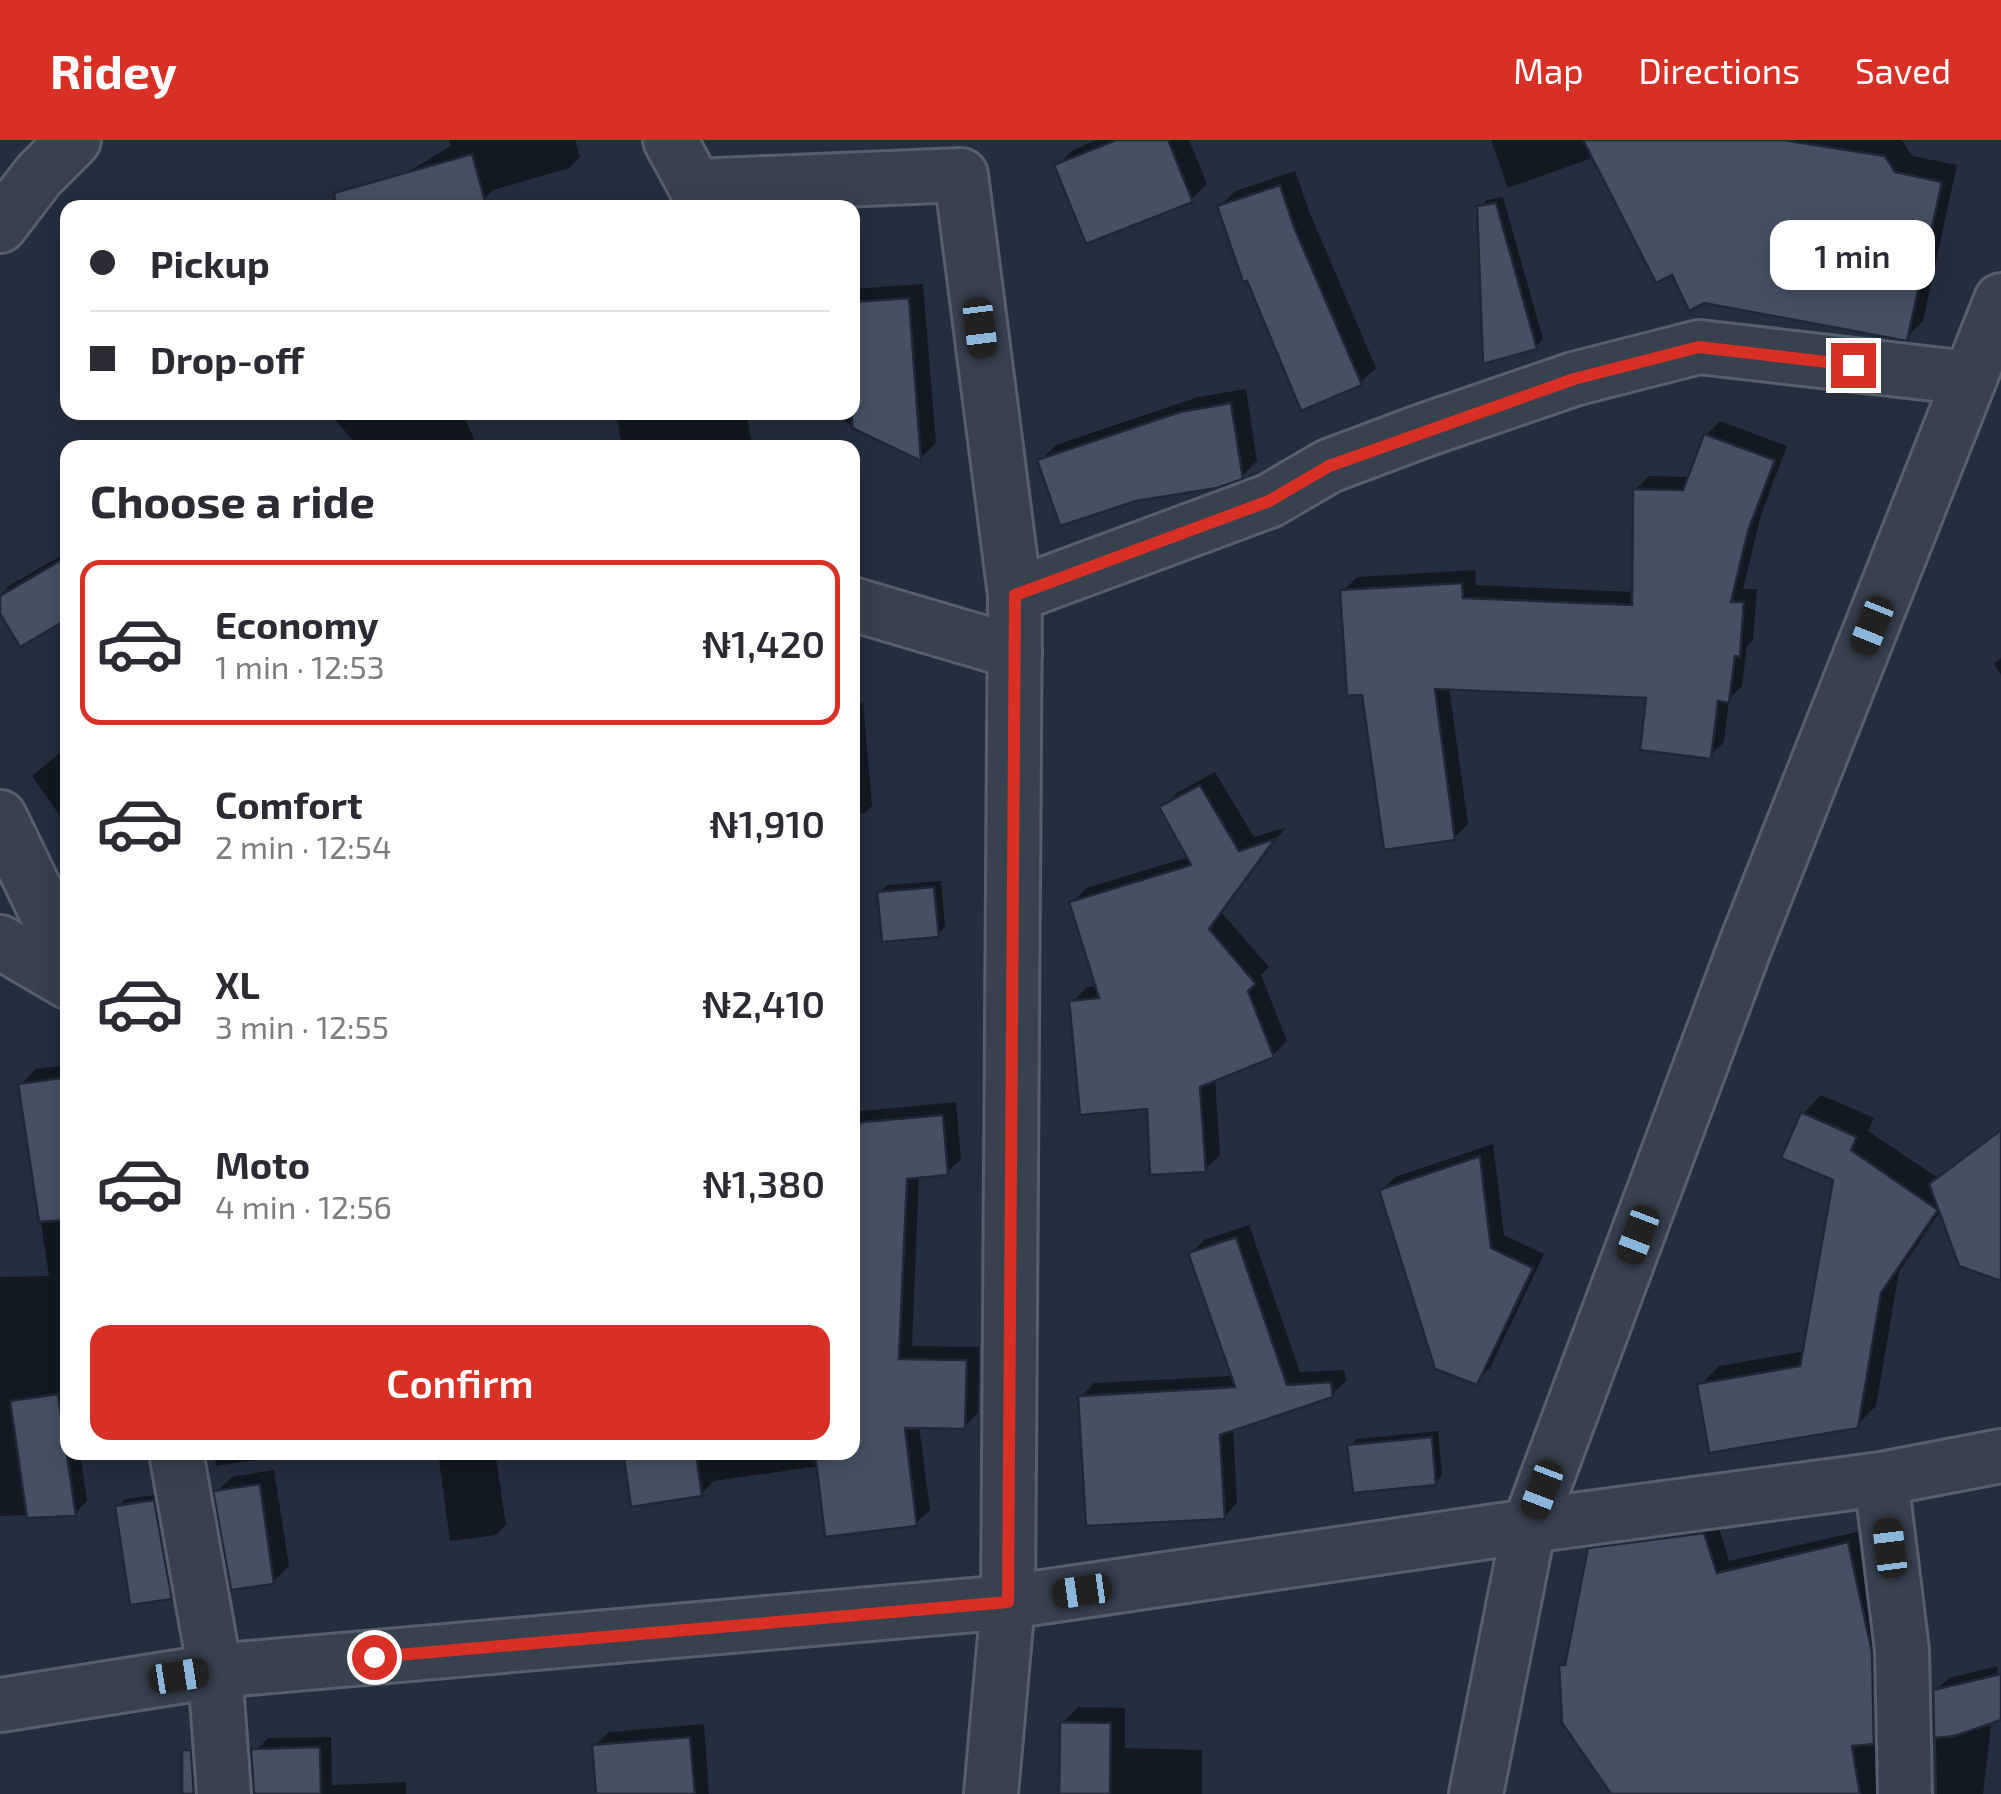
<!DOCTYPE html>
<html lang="en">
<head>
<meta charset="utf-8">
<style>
  body { margin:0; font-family:"Exo 2",sans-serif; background:#f7f7f7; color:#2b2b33; height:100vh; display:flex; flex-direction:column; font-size:38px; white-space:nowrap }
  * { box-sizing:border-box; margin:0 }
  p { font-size:32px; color:#7c7c81 }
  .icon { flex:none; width:55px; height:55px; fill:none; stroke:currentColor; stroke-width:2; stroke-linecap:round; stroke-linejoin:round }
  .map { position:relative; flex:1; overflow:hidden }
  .drawer { position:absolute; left:60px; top:300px; width:800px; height:1020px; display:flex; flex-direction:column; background:#fff; border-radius:20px; box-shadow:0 5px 25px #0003 }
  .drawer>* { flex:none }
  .hud { position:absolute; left:60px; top:60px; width:800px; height:220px; border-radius:20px; box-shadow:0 5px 25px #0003; display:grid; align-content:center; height:220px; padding:0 30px; background:#fff }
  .end { position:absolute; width:45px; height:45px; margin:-22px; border:12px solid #d93025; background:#fff; box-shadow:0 0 0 5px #fff }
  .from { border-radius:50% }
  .bubble { position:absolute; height:70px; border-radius:20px; background:#fff; box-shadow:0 5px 25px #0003; font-size:32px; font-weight:600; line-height:70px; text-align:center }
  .car { position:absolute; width:30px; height:60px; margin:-30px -15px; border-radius:12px; box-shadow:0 0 8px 2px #0007; background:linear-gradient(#222 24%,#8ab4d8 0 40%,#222 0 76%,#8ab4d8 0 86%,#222 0) }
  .hud b { display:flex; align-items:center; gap:35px; height:95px; font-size:38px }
  .hud b+b { border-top:2px solid #e1e1e2 }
  .hud i { width:25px; height:25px; background:#2b2b33 }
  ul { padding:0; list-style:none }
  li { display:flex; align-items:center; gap:30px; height:165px; margin:0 20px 15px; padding:0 10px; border:5px solid transparent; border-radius:20px }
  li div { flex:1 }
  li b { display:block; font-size:38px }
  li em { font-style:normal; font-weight:600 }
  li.selected { border-color:#d93025 }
  li>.icon { width:90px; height:90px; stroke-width:1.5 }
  h2 { padding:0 30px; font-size:45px; line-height:120px }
  .button { display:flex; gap:20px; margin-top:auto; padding:20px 30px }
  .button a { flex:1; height:115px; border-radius:20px; background:#d93025; color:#fff; font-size:40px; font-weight:600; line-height:115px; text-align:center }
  header { display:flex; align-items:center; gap:60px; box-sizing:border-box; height:140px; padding:0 50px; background:#d93025; color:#fff }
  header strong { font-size:48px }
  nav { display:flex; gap:55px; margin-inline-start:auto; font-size:35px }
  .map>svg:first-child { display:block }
</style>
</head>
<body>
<header>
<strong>Ridey</strong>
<nav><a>Map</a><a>Directions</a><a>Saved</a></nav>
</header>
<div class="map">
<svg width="2001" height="1654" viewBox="0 0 2001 1654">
  <rect width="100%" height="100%" fill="#242f3e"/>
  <g fill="#0007">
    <polygon points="449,0 575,0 580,17 569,28 493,50 484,58 347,68 451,6"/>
    <polygon points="1097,0 1189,0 1207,44 1191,59 1057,25 1073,10"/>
    <polygon points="1491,0 1902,0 1912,16 1957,25 1923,181 1906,198 1673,132 1595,17 1508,48"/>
    <polygon points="1295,31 1309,71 1376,228 1360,243 1220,66 1235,51"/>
    <polygon points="1503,57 1543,199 1536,206 1480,67 1487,60"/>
    <polygon points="923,144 936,303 921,318 825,272 852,272 852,149"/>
    <polygon points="1246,249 1257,321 1242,336 1040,321 1056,305 1198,257"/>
    <polygon points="328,272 462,272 478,308 360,308"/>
    <polygon points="622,272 746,272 753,308 622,308 617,277"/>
    <polygon points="1720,281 1787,306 1761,375 1743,449 1757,449 1753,500 1747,506 1742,546 1729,559 1724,602 1710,616 1649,555 1449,547 1468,684 1454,698 1364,552 1343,451 1357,437 1475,430 1476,445 1634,452 1635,350 1649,336 1690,337 1706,295"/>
    <polygon points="68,412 68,476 0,469 0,456 10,445"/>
    <polygon points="2001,518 2001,535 1994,524"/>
    <polygon points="863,563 872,666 865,673 852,674 852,564"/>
    <polygon points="68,606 68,670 60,676 32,636"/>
    <polygon points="1215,632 1254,697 1285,688 1222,773 1269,827 1261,835 1287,901 1273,915 1215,939 1220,1015 1205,1029 1149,967 1072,862 1087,847 1098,846 1072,763 1086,748 1189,717 1162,668 1177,653"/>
    <polygon points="941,741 945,787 938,794 879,753 887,745"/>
    <polygon points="68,925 68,1181 61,1182 68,1226 68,1312 80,1312 87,1361 75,1374 0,1376 0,1137 49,1136 20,945 36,929"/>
    <polygon points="1821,955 1874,978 1868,991 1938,1038 2001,989 2001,1139 1941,1070 1899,1132 1876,1266 1857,1285 1700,1245 1719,1226 1806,1211 1836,1038 1803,974"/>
    <polygon points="956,962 961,1019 947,1032 919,1035 912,1206 979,1207 978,1273 964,1287 919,1286 930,1370 916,1383 819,1326 714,1341 701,1354 624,1312 852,1312 852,972"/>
    <polygon points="1493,1004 1504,1095 1544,1114 1490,1228 1476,1242 1382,1050 1395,1037"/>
    <polygon points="1249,1085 1300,1232 1344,1230 1346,1241 1332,1254 1233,1288 1237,1363 1224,1377 1081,1257 1094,1243 1233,1236 1191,1114 1204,1100"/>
    <polygon points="1438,1291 1442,1335 1435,1343 1350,1306 1357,1299"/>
    <polygon points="214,1312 278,1312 272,1318 216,1326"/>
    <polygon points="438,1312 495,1312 506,1385 496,1395 450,1401"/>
    <polygon points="274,1330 289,1426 273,1442 216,1352 232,1337"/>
    <polygon points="161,1354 178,1449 171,1457 118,1367 125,1359"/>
    <polygon points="1717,1381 1729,1421 1861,1391 1884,1498 1891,1654 1614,1654 1561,1526 1569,1519 1590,1410 1604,1396"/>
    <polygon points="1998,1526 1983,1654 1937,1654 1935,1551 1949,1538"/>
    <polygon points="1078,1567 1125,1568 1125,1608 1202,1610 1202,1654 1062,1654 1063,1583"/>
    <polygon points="704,1584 709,1654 598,1654 594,1606 609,1592"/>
    <polygon points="331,1597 332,1645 406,1642 406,1654 257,1654 256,1610 268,1598"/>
  </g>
  <g fill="#455162" stroke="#1f2835" stroke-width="2.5">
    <polygon points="1116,0 1168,0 1193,62 1086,104 1054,25"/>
    <polygon points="1583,0 1783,0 1885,16 1895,32 1942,42 1907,201 1704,163 1689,171 1672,135 1656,143"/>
    <polygon points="472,14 487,68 336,68 334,53"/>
    <polygon points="1280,45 1294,87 1362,245 1301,271 1247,141 1243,142 1217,66"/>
    <polygon points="1496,63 1537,209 1483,224 1477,66"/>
    <polygon points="909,158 921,321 852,288 852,162"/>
    <polygon points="1231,263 1243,339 1217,348 1136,361 1060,386 1037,320 1180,272"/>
    <polygon points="1704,294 1775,320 1748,391 1731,462 1744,462 1740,517 1735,516 1729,563 1718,561 1711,619 1640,610 1646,558 1435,549 1455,700 1384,710 1362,555 1347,556 1340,450 1462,443 1463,458 1632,465 1633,349 1683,350"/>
    <polygon points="68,416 68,479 20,507 0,474 0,456"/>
    <polygon points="1200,645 1239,711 1275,699 1209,789 1256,844 1248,851 1274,917 1200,947 1206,1032 1150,1035 1147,969 1080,975 1069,861 1099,858 1069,762 1191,725 1159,667"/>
    <polygon points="934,747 939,797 882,802 877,752"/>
    <polygon points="68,937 68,1080 39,1082 18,944"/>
    <polygon points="1801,972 1857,997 1851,1010 1938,1070 1881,1153 1858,1288 1709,1313 1697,1244 1800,1226 1833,1040 1781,1018"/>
    <polygon points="943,975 948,1035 907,1039 899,1219 967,1220 965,1289 905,1288 917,1386 825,1397 815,1313 852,1312 852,983"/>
    <polygon points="2001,990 2001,1141 1959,1126 1929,1044"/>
    <polygon points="1480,1016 1491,1108 1533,1128 1477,1245 1435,1229 1379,1050"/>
    <polygon points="1236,1097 1287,1245 1331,1242 1333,1257 1220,1295 1225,1379 1086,1386 1078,1256 1235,1247 1188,1113"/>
    <polygon points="58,1254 76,1376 27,1378 10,1261"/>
    <polygon points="1432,1297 1436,1345 1353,1353 1347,1305"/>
    <polygon points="623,1312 696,1312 702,1356 631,1367"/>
    <polygon points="260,1344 274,1444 231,1450 213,1351"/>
    <polygon points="154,1360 172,1459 130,1465 115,1366"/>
    <polygon points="1704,1393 1717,1433 1848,1402 1872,1512 1874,1604 1852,1606 1860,1654 1611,1654 1562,1583 1559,1525 1565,1525 1588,1408"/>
    <polygon points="2001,1534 2001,1580 1955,1596 1934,1598 1933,1550"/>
    <polygon points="1060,1582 1111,1583 1110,1654 1059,1654"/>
    <polygon points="690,1597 695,1654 596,1654 592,1605"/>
    <polygon points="320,1607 321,1654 254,1654 251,1609"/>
    <polygon points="182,1610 191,1610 194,1654 182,1654"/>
  </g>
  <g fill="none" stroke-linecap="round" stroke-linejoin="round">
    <g stroke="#565f6c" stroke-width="58">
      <g id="minor">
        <polyline points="670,0 695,46 961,35 1015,455 1008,1462 991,1654"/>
        <polyline points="0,86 39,35 74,0"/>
        <polyline points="1015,455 1269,361 1329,326 1425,290 1574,239 1699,207 1969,238"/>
        <polyline points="852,464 1015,512"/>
        <polyline points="0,677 68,818"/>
        <polyline points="0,802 68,842"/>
        <polyline points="176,1312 215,1531 224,1654"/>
        <polyline points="1881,1339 1902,1510 1905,1654"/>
        <polyline points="0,1565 215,1531 1008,1462 1529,1386 1881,1339 2001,1316"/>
        <polyline points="1476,1654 1529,1386 1746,804 2001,160"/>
      </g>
    </g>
    <use href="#minor" stroke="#38414e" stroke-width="52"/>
  </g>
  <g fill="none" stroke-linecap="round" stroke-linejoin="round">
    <polyline stroke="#d93025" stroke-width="12" points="374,1517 1008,1462 1015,455 1269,361 1329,326 1574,239 1699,207 1853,225"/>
  </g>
</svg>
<i class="end from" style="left:374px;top:1517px"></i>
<i class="end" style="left:1853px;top:225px"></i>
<div class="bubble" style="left:1770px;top:80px;width:165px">1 min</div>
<i class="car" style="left:980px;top:188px;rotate:173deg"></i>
<i class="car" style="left:1872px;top:486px;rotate:202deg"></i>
<i class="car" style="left:1638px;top:1095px;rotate:201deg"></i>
<i class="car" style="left:1542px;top:1350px;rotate:201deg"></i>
<i class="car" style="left:1890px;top:1408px;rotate:353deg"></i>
<i class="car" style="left:1082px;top:1451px;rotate:262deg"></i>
<i class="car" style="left:179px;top:1536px;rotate:81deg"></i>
<div class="hud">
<b><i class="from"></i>Pickup</b>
<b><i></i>Drop-off</b>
</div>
<section class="drawer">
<h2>Choose a ride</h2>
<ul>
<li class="selected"><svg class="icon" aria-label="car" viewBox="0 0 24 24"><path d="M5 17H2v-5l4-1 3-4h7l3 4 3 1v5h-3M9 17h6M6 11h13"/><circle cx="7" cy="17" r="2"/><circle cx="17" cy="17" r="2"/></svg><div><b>Economy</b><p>1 min · 12:53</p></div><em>₦1,420</em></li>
<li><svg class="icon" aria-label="car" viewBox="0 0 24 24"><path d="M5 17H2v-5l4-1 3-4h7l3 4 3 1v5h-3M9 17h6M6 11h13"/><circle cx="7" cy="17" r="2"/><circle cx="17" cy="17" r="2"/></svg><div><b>Comfort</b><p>2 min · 12:54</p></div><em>₦1,910</em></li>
<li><svg class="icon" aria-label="car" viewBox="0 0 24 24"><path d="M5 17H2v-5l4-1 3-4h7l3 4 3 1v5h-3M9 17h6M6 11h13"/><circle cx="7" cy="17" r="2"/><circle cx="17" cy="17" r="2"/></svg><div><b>XL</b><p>3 min · 12:55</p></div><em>₦2,410</em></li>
<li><svg class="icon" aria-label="car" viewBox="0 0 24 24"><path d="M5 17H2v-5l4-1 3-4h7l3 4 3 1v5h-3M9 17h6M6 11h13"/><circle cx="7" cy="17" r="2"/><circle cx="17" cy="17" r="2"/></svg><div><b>Moto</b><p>4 min · 12:56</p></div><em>₦1,380</em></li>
</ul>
<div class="button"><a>Confirm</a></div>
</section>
</div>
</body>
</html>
